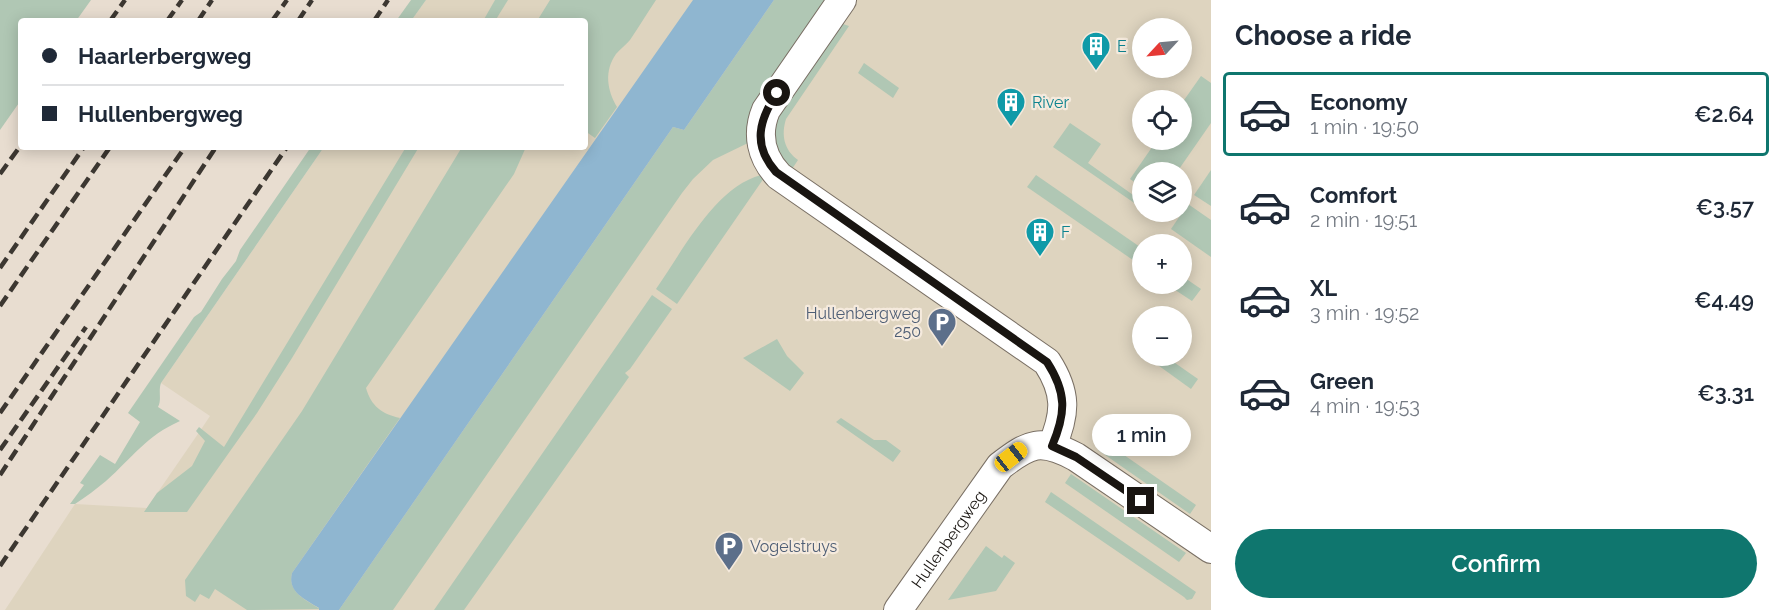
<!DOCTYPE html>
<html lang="en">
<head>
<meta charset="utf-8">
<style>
  body { margin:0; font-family:Raleway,sans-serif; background:#f6f6f7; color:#1f2937; height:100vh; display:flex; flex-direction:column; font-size:22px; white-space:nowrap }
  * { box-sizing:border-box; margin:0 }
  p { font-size:20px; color:#747a83 }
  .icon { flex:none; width:33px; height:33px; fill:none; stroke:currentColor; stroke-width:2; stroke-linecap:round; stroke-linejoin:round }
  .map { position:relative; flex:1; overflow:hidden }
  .side { display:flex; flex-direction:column; background:#fff; width:570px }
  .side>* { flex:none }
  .hud { position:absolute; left:18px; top:18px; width:570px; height:132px; border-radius:6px; box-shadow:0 3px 15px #0003; display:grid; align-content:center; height:132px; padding:0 24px; background:#fff }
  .needle { width:39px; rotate:244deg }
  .tools { position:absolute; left:1132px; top:18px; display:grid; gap:12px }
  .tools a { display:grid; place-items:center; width:60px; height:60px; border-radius:50%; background:#fff; box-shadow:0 3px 15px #0003; font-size:30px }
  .end { position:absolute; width:27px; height:27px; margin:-14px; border:8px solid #191511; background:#fff; box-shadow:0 0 0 3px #fff }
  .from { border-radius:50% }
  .bubble { position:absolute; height:42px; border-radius:21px; background:#fff; box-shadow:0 3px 15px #0003; font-size:20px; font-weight:600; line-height:42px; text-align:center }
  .car { position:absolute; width:18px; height:36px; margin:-18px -9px; border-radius:8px; box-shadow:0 0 4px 2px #0007; background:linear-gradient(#f5c518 24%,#345 0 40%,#f5c518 0 76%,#345 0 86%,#f5c518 0) }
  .hud b { display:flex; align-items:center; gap:21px; height:57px; font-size:22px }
  .hud b+b { border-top:2px solid #e0e1e3 }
  .hud i { width:15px; height:15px; background:#1f2937 }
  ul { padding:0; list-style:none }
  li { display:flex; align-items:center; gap:18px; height:84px; margin:0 12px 9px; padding:0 12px; border:3px solid transparent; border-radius:6px }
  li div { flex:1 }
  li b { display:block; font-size:22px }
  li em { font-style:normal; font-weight:600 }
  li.on { border-color:#0f766e }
  li>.icon { width:54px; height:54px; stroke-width:1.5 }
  h2 { padding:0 24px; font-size:27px; line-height:72px }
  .action { display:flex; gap:12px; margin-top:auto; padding:12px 24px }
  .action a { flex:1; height:69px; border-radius:36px; background:#0f766e; color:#fff; font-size:24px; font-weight:600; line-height:69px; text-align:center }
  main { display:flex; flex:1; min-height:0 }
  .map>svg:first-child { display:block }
</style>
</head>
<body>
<main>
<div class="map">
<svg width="1211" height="610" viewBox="0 0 1211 610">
  <rect width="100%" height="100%" fill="#e8ddd0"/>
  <path fill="#ded4bf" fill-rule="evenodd" d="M426,0H1211V610H5L75,504L147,508L202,428L210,416L161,383L324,147H585V21H411ZM1143,28H1182V68H1143ZM1143,100H1182V140H1143ZM1143,172H1182V212H1143ZM1143,244H1182V284H1143ZM1143,316H1182V356H1143Z"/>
  <g fill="#b0c7b4">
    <polygon points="0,0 91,0 76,21 21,21 21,100 0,130"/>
    <polygon points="411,0 426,0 411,21 396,21"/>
    <polygon points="495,0 508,0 495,21 483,21"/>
    <path d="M550,0H656C647,13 639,27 630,40C626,45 620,49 616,54C604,71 607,90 617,107L595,138L585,131V21H537Z"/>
    <polygon points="774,0 825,0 748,143 713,160 693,179 682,193 393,610 339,610 673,127 684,130"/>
    <path d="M843,24L849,26L786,119C781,135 784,150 798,160L792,169C774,153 771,136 779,114Z"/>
    <polygon points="864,63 899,88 893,98 858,73"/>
    <polygon points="1201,76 1211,83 1211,123 1177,172 1143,172 1143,188 1130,179 1157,140 1182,140 1182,103"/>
    <polygon points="1070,123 1101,144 1088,163 1143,202 1143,209 1053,147"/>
    <path d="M311,147H324L161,383C158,391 162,400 158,407L180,421C146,436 133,457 106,481C96,489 86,497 75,504H70L84,485L80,483L100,455L115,464L140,422L128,413L194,317L201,312L222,279L236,261L240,250Z"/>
    <polygon points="406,147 419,147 292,358 257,413 187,512 144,512 157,493 192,466 205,441 196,431 199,427 224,447"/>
    <path d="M462,147H526L514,174L366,388C371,406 382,414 400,418L292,573C287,592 306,600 320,609L247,610L215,589L209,599L200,594L195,602L186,596L185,580L302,411Z"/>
    <polygon points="1211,170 1211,206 1194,195"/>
    <path d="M761,175L764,178L677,304L656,289C682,252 715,187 761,175Z"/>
    <polygon points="1036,175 1143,249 1143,267 1027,187"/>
    <polygon points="1188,204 1211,220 1211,257 1171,229"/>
    <polygon points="1182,276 1201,289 1192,301 1166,284 1182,284"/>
    <polygon points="652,295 672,309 630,369 625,373 629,377 464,610 434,610"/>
    <polygon points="777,339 787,356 804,373 790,391 743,358"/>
    <polygon points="1160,356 1165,356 1198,379 1191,389 1155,363"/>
    <polygon points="841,418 874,440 886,440 901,451 893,462 836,422"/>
    <polygon points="1101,439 1196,505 1190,514 1098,450"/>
    <polygon points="1071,474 1186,553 1179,562 1065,483"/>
    <polygon points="1051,492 1196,592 1192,599 1187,600 1184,597 1045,502"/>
    <polygon points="986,546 1002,558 1004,555 1015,563 996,591 948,600"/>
  </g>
  <path fill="#8fb6d0" d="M693,0H774L684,130L673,127L339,610H319V608C305,599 287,592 292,573Z"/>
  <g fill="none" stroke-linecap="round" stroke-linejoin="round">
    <g stroke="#796f64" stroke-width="30">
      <g id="street">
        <path d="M842,0L766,110C756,134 761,157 779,176L1047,362C1067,393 1066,413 1052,446"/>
        <path id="s1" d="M898,610L1000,466C1030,443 1040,438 1076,457L1211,549"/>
      </g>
    </g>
    <use href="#street" stroke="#fff" stroke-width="28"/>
    <g stroke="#3c3731" stroke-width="4.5" stroke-dasharray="12 6" stroke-linecap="butt">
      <polyline points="110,21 125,0"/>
      <polyline points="167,21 182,0"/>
      <polyline points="198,21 212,0"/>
      <polyline points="272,21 287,0"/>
      <polyline points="298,21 312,0"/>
      <polyline points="374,21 388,0"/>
      <polyline points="0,174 21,145"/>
      <polyline points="0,268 84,147"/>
      <polyline points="0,306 110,147"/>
      <polyline points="0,413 185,147"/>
      <polyline points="0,450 86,327"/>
      <polyline points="0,475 216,147"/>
      <polyline points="0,566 287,147"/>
    </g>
  </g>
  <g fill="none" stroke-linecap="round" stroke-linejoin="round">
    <path stroke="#191511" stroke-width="8" d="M777,93C759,120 752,145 776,172L1047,362C1067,393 1066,413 1052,446L1076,457L1141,501"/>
  </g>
  <defs>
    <g id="building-pin" transform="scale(1.5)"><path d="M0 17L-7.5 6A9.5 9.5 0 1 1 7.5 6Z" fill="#0f9aa8" stroke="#f5eadd"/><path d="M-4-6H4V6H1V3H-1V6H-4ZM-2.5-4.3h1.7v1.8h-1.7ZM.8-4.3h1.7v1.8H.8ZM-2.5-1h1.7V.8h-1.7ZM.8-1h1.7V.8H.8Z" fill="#fff"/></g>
    <g id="parking-pin" transform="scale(1.5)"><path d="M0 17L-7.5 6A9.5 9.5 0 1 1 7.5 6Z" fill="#5c6f8a" stroke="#f5eadd"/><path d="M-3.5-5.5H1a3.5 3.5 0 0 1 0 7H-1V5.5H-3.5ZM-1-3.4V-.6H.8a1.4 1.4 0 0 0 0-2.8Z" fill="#fff"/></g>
  </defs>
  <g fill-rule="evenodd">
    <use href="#building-pin" x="1096" y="46"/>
    <use href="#building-pin" x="1011" y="102"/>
    <use href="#building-pin" x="1040" y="232"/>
    <use href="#parking-pin" x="942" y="322"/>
    <use href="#parking-pin" x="729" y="546"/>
  </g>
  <g text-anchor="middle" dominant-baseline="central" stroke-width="4.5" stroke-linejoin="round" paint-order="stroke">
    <g font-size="16" fill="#0d838f" stroke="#f5eadd" text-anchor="start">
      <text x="1117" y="46">E</text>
      <text x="1032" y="102">River</text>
      <text x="1061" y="232">F</text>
    </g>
    <g font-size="16" fill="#4e5e75" stroke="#f5eadd" text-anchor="end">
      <text x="921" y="313">Hullenbergweg<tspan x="921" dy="18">250</tspan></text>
      <text x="750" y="546" text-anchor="start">Vogelstruys</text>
    </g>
    <g font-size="16" fill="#191511" stroke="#f5eadd">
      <text stroke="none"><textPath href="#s1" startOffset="87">Hullenbergweg</textPath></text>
    </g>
  </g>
</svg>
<div class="tools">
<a><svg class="needle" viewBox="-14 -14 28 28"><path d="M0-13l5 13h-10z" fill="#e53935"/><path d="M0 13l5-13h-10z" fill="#747a83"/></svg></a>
<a><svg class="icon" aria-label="locate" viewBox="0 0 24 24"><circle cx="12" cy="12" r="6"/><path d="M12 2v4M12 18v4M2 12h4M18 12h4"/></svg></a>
<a><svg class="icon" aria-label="layers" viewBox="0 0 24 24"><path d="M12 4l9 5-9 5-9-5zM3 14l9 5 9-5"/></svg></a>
<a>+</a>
<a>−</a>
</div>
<i class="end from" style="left:777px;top:93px"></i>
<i class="end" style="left:1141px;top:501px"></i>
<div class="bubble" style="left:1092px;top:414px;width:99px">1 min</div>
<i class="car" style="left:1011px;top:457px;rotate:52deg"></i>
<div class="hud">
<b><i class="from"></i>Haarlerbergweg</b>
<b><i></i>Hullenbergweg</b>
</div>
</div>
<section class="side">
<h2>Choose a ride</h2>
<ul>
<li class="on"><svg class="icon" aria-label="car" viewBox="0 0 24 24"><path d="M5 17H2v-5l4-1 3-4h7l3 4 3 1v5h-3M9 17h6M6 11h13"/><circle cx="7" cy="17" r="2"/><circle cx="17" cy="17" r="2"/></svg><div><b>Economy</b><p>1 min · 19:50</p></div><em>€2.64</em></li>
<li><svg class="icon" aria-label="car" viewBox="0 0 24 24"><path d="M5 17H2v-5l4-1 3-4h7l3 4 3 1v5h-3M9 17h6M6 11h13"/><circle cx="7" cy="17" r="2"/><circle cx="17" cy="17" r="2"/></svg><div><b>Comfort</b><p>2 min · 19:51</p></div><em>€3.57</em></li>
<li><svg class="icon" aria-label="car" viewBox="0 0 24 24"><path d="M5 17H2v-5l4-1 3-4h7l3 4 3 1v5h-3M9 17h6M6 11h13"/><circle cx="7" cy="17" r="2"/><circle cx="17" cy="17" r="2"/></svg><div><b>XL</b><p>3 min · 19:52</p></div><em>€4.49</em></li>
<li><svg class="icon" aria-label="car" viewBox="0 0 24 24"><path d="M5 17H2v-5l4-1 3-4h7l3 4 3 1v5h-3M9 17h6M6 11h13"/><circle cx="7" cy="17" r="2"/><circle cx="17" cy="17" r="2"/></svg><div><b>Green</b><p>4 min · 19:53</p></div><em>€3.31</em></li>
</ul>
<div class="action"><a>Confirm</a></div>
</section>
</main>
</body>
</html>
